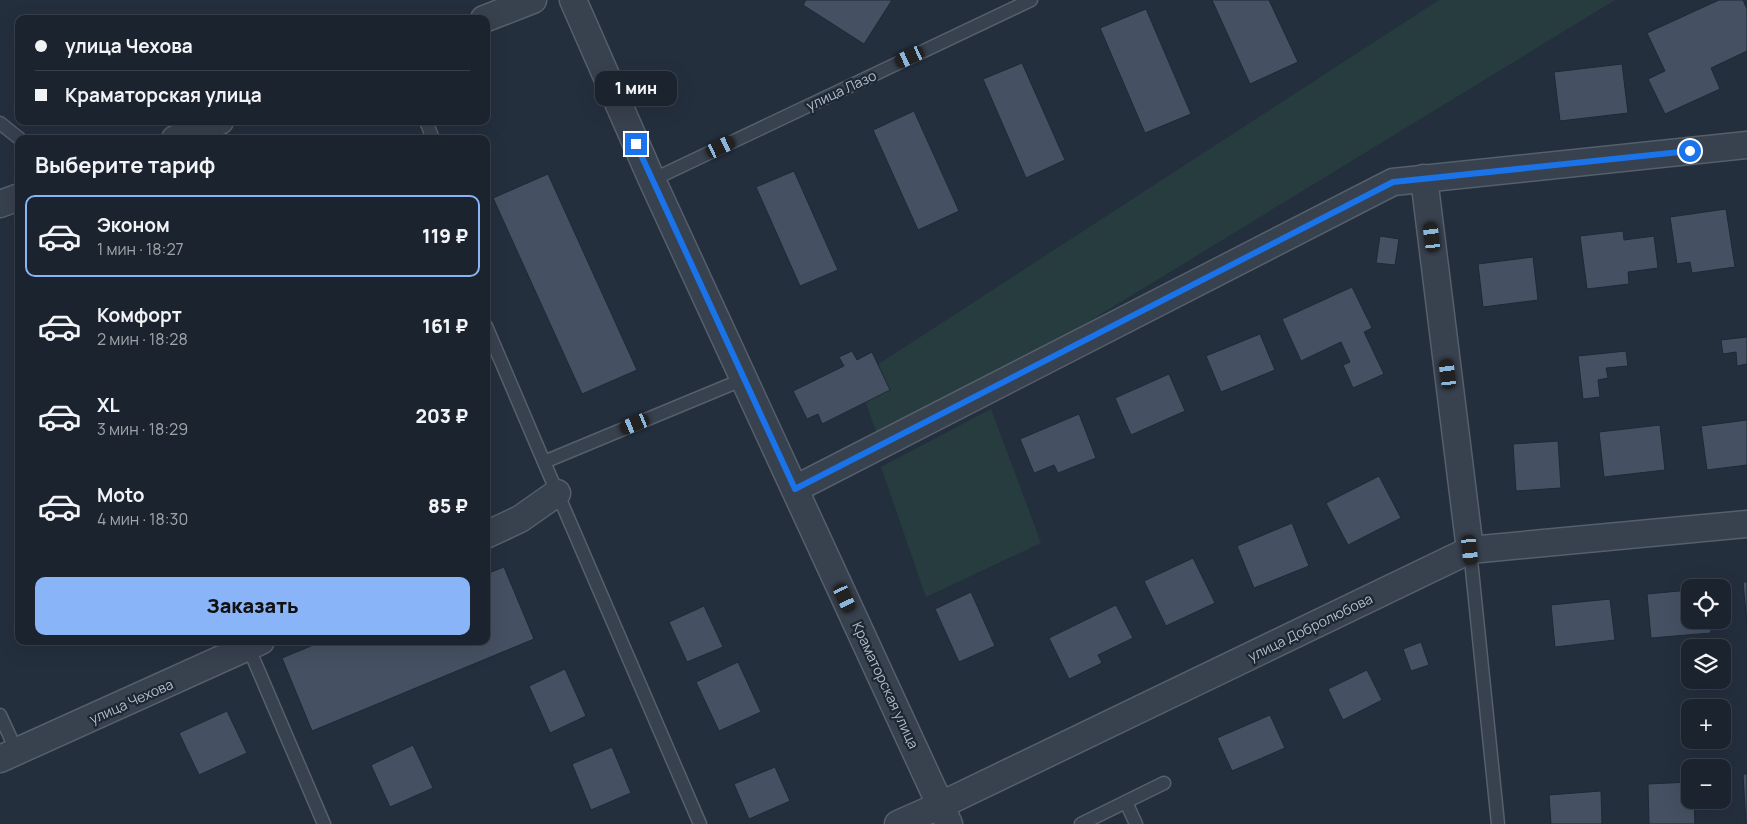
<!DOCTYPE html>
<html lang="ru">
<head>
<meta charset="utf-8">
<style>
  body { margin:0; font-family:Manrope,sans-serif; background:#242b36; color:#f1f3f6; height:100vh; display:flex; flex-direction:column; font-size:19px; white-space:nowrap }
  * { box-sizing:border-box; margin:0 }
  p { font-size:16px; color:#a0a4aa }
  .icon { flex:none; width:28px; height:28px; fill:none; stroke:currentColor; stroke-width:2; stroke-linecap:round; stroke-linejoin:round }
  .map { position:relative; flex:1; overflow:hidden }
  .details { position:absolute; left:15px; top:135px; width:475px; height:510px; display:flex; flex-direction:column; background:#1b232e; border-radius:10px; box-shadow:0 5px 20px #0002,0 0 0 1px #39404a }
  .details>* { flex:none }
  .hud { position:absolute; left:15px; top:15px; width:475px; height:110px; border-radius:10px; box-shadow:0 5px 20px #0002,0 0 0 1px #39404a; display:grid; align-content:center; height:110px; padding:0 20px; background:#1b232e }
  .controls { position:absolute; left:1681px; top:579px; display:grid; gap:10px }
  .controls a { display:grid; place-items:center; width:50px; height:50px; border-radius:10px; background:#1b232e; box-shadow:0 5px 20px #0002,0 0 0 1px #39404a; font-size:25px }
  .end { position:absolute; width:22px; height:22px; margin:-11px; border:6px solid #1a73e8; background:#fff; box-shadow:0 0 0 2px #fff }
  .from { border-radius:50% }
  .bubble { position:absolute; height:35px; border-radius:10px; background:#1b232e; box-shadow:0 5px 20px #0002,0 0 0 1px #39404a; font-size:16px; font-weight:800; line-height:35px; text-align:center }
  .car { position:absolute; width:15px; height:30px; margin:-15px -8px; border-radius:6px; box-shadow:0 0 4px 1px #0007; background:linear-gradient(#222 24%,#8ab4d8 0 40%,#222 0 76%,#8ab4d8 0 86%,#222 0) }
  .hud b { display:flex; align-items:center; gap:18px; height:48px; font-size:19px }
  .hud b+b { border-top:1px solid #39404a }
  .hud i { width:12px; height:12px; background:#f1f3f6 }
  ul { padding:0; list-style:none }
  li { display:flex; align-items:center; gap:15px; height:82px; margin:0 10px 8px; padding:0 10px; border:2px solid transparent; border-radius:10px }
  li div { flex:1 }
  li b { display:block; font-size:19px }
  li em { font-style:normal; font-weight:800 }
  li.current { border-color:#8ab4f8 }
  li>.icon { width:45px; height:45px; stroke-width:1.5 }
  h2 { padding:0 20px; font-size:22px; line-height:60px }
  .cta { display:flex; gap:10px; margin-top:auto; padding:10px 20px }
  .cta a { flex:1; height:58px; border-radius:10px; background:#8ab4f8; color:#111; font-size:20px; font-weight:800; line-height:58px; text-align:center }
  .map>svg:first-child { display:block }
</style>
</head>
<body>
<div class="map">
<svg width="1747" height="824" viewBox="0 0 1747 824">
  <rect width="100%" height="100%" fill="#242f3e"/>
  <g fill="#263c3f">
    <polygon points="1439,0 1615,0 882,448 857,378"/>
    <polygon points="991,409 1041,543 926,597 881,467"/>
  </g>
  <g fill="#455162" stroke="#1f2835">
    <polygon points="806,0 892,0 864,44 803,5"/>
    <polygon points="1212,0 1269,0 1298,62 1250,84"/>
    <polygon points="1719,0 1743,0 1747,9 1747,51 1711,68 1720,89 1665,114 1648,79 1665,71 1647,33"/>
    <polygon points="1146,9 1191,114 1145,133 1100,28"/>
    <polygon points="1022,63 1065,160 1026,178 983,79"/>
    <polygon points="1622,64 1628,113 1560,121 1554,72"/>
    <polygon points="914,111 959,211 918,230 873,130"/>
    <polygon points="794,171 838,270 800,286 756,187"/>
    <polygon points="548,174 637,370 582,394 493,198"/>
    <polygon points="1726,209 1735,267 1692,273 1690,262 1677,264 1670,217"/>
    <polygon points="1623,231 1624,240 1654,236 1658,268 1628,272 1629,284 1587,289 1580,236"/>
    <polygon points="1380,236 1399,239 1395,265 1376,263"/>
    <polygon points="1533,257 1538,300 1483,307 1478,264"/>
    <polygon points="1352,287 1372,328 1364,332 1384,374 1353,388 1343,365 1350,362 1341,342 1301,361 1282,319"/>
    <polygon points="1260,334 1275,370 1221,392 1206,356"/>
    <polygon points="1747,337 1747,364 1737,366 1736,352 1723,354 1721,340"/>
    <polygon points="852,351 857,360 872,352 890,390 822,424 818,414 807,419 793,391 844,366 839,357"/>
    <polygon points="1626,351 1628,366 1606,368 1608,378 1598,380 1600,397 1583,399 1578,356"/>
    <polygon points="1169,374 1185,411 1131,435 1115,398"/>
    <polygon points="1079,414 1096,458 1058,473 1054,465 1034,473 1020,439"/>
    <polygon points="1747,420 1747,465 1707,470 1701,426"/>
    <polygon points="1660,425 1665,470 1604,477 1599,432"/>
    <polygon points="1558,441 1561,488 1516,491 1513,444"/>
    <polygon points="1379,476 1401,518 1348,545 1326,503"/>
    <polygon points="1292,523 1309,566 1254,588 1237,546"/>
    <polygon points="1193,558 1215,603 1166,626 1144,581"/>
    <polygon points="504,567 534,639 312,731 282,658 323,641 486,641 486,574"/>
    <polygon points="1743,582 1747,582 1747,625"/>
    <polygon points="1690,590 1690,620 1710,620 1711,633 1651,638 1647,594"/>
    <polygon points="971,592 995,646 959,662 935,609"/>
    <polygon points="1610,599 1615,640 1555,647 1551,605"/>
    <polygon points="1116,605 1133,638 1098,655 1102,663 1069,679 1049,638"/>
    <polygon points="704,606 723,647 687,662 669,622"/>
    <polygon points="1421,642 1429,665 1411,671 1403,649"/>
    <polygon points="738,662 761,712 719,731 696,682"/>
    <polygon points="565,669 586,716 550,733 529,686"/>
    <polygon points="1367,670 1382,700 1343,720 1328,689"/>
    <polygon points="227,711 247,753 199,775 179,733"/>
    <polygon points="1270,715 1285,748 1232,771 1217,738"/>
    <polygon points="413,745 433,788 390,807 371,765"/>
    <polygon points="612,747 631,793 591,810 572,764"/>
    <polygon points="775,767 790,801 749,819 734,784"/>
    <polygon points="1743,774 1747,774 1747,824 1746,824"/>
    <polygon points="1690,782 1690,800 1694,800 1695,824 1649,824 1648,784"/>
    <polygon points="1601,791 1602,824 1551,824 1549,795"/>
  </g>
  <g fill="none" stroke-linecap="round" stroke-linejoin="round">
    <g stroke="#565f6c" stroke-width="15">
      <g id="service">
        <polyline points="426,121 433,139"/>
        <polyline points="0,123 20,139"/>
        <polyline points="652,180 1031,0"/>
        <polyline points="486,326 544,462 744,379"/>
        <polyline points="544,462 700,824"/>
        <polyline points="1470,550 1498,824"/>
        <polyline points="247,644 324,824"/>
        <polyline points="0,715 17,752"/>
        <polyline points="1126,802 1136,824"/>
        <polyline points="1081,824 1164,783"/>
      </g>
    </g>
    <g stroke="#565f6c" stroke-width="29">
      <g id="minor">
        <polyline points="573,0 652,180 949,824"/>
        <polyline points="484,19 533,0"/>
        <polyline points="175,139 220,121"/>
        <polyline points="1424,178 1470,550"/>
        <polyline points="0,204 19,197"/>
        <polyline points="795,489 1393,182 1747,145"/>
        <polyline points="486,535 520,519 557,493"/>
        <polyline points="0,759 261,641"/>
        <polyline points="898,824 941,805 1470,550 1747,524"/>
      </g>
    </g>
    <use href="#service" stroke="#38414e" stroke-width="12"/>
    <use href="#minor" stroke="#38414e" stroke-width="26"/>
  </g>
  <g fill="none" stroke-linecap="round" stroke-linejoin="round">
    <polyline stroke="#1a73e8" stroke-width="6" points="636,144 795,489 1393,182 1690,151"/>
  </g>
  <g text-anchor="middle" dominant-baseline="central" stroke-width="4.5" stroke-linejoin="round" paint-order="stroke">
    <g font-size="14" fill="#b4bcc9" stroke="#1d2633">
      <text transform="translate(841 90) rotate(-25)">улица Лазо</text>
      <text transform="translate(1310 627) rotate(-26)">улица Добролюбова</text>
      <text transform="translate(886 685) rotate(65)">Краматорская улица</text>
      <text transform="translate(131 701) rotate(-24)">улица Чехова</text>
    </g>
  </g>
</svg>
<div class="controls">
<a><svg class="icon" aria-label="locate" viewBox="0 0 24 24"><circle cx="12" cy="12" r="6"/><path d="M12 2v4M12 18v4M2 12h4M18 12h4"/></svg></a>
<a><svg class="icon" aria-label="layers" viewBox="0 0 24 24"><path d="M12 4l9 5-9 5-9-5zM3 14l9 5 9-5"/></svg></a>
<a>+</a>
<a>−</a>
</div>
<i class="end from" style="left:1690px;top:151px"></i>
<i class="end" style="left:636px;top:144px"></i>
<div class="bubble" style="left:595px;top:71px;width:82px">1 мин</div>
<i class="car" style="left:910px;top:57px;rotate:245deg"></i>
<i class="car" style="left:721px;top:147px;rotate:64deg"></i>
<i class="car" style="left:1432px;top:237px;rotate:353deg"></i>
<i class="car" style="left:1448px;top:374px;rotate:353deg"></i>
<i class="car" style="left:635px;top:424px;rotate:248deg"></i>
<i class="car" style="left:1470px;top:550px;rotate:174deg"></i>
<i class="car" style="left:845px;top:598px;rotate:155deg"></i>
<div class="hud">
<b><i class="from"></i>улица Чехова</b>
<b><i></i>Краматорская улица</b>
</div>
<section class="details">
<h2>Выберите тариф</h2>
<ul>
<li class="current"><svg class="icon" aria-label="car" viewBox="0 0 24 24"><path d="M5 17H2v-5l4-1 3-4h7l3 4 3 1v5h-3M9 17h6M6 11h13"/><circle cx="7" cy="17" r="2"/><circle cx="17" cy="17" r="2"/></svg><div><b>Эконом</b><p>1 мин · 18:27</p></div><em>119 ₽</em></li>
<li><svg class="icon" aria-label="car" viewBox="0 0 24 24"><path d="M5 17H2v-5l4-1 3-4h7l3 4 3 1v5h-3M9 17h6M6 11h13"/><circle cx="7" cy="17" r="2"/><circle cx="17" cy="17" r="2"/></svg><div><b>Комфорт</b><p>2 мин · 18:28</p></div><em>161 ₽</em></li>
<li><svg class="icon" aria-label="car" viewBox="0 0 24 24"><path d="M5 17H2v-5l4-1 3-4h7l3 4 3 1v5h-3M9 17h6M6 11h13"/><circle cx="7" cy="17" r="2"/><circle cx="17" cy="17" r="2"/></svg><div><b>XL</b><p>3 мин · 18:29</p></div><em>203 ₽</em></li>
<li><svg class="icon" aria-label="car" viewBox="0 0 24 24"><path d="M5 17H2v-5l4-1 3-4h7l3 4 3 1v5h-3M9 17h6M6 11h13"/><circle cx="7" cy="17" r="2"/><circle cx="17" cy="17" r="2"/></svg><div><b>Moto</b><p>4 мин · 18:30</p></div><em>85 ₽</em></li>
</ul>
<div class="cta"><a>Заказать</a></div>
</section>
</div>
</body>
</html>
